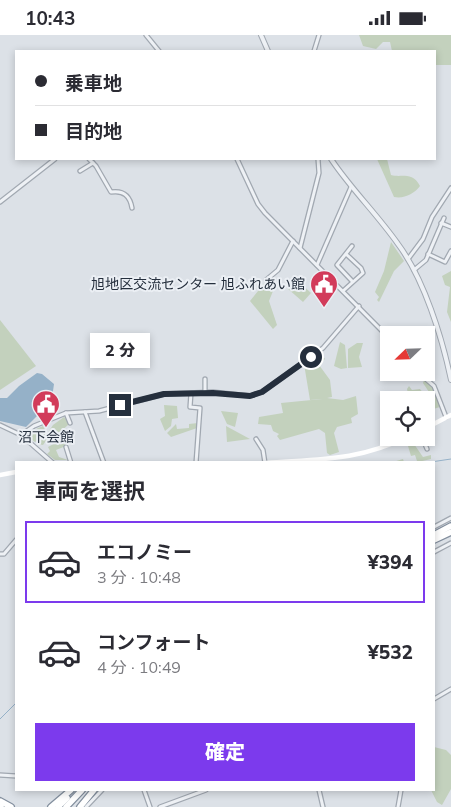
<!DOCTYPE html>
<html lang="ja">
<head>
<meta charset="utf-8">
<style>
  body { margin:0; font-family:Mulish,"Noto Sans JP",sans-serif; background:#f2f2f3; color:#2b2b33; height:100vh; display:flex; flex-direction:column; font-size:19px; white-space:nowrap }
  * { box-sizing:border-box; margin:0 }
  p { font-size:16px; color:#7c7c81 }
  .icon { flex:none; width:28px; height:28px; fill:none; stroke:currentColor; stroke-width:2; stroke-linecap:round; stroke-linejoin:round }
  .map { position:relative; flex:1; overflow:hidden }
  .sheet { position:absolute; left:15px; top:426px; width:420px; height:330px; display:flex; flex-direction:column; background:#fff; border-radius:0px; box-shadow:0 2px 8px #0003 }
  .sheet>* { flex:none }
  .guide { position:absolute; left:15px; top:15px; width:421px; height:110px; border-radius:0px; box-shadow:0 2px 8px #0003; display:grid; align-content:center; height:110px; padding:0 20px; background:#fff }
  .needle { width:32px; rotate:247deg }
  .controls { position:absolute; left:380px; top:291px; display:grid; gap:10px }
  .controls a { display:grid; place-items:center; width:55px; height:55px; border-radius:0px; background:#fff; box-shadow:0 2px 8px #0003; font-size:25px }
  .end { position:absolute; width:22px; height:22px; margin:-11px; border:6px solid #252f3d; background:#fff; box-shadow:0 0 0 2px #fff }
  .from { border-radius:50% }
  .bubble { position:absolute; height:35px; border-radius:0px; background:#fff; box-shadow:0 2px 8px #0003; font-size:16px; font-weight:800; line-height:35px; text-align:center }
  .guide b { display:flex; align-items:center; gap:18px; height:48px; font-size:19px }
  .guide b+b { border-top:1px solid #e1e1e2 }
  .guide i { width:12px; height:12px; background:#2b2b33 }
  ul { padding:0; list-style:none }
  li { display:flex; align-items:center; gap:15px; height:82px; margin:0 10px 8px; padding:0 10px; border:2px solid transparent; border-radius:0px }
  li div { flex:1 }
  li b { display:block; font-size:19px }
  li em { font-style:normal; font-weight:800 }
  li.current { border-color:#7c3aed }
  li>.icon { width:45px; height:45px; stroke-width:1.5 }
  h2 { padding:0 20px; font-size:22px; line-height:60px }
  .action { display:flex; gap:10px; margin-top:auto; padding:10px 20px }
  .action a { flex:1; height:58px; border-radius:0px; background:#7c3aed; color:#fff; font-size:20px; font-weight:800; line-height:58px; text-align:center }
  .status { display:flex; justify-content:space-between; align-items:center; height:35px; padding:0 25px; background:#fff; direction:ltr }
  .status svg { height:14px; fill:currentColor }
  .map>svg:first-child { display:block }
</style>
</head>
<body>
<div class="status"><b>10:43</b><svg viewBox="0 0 49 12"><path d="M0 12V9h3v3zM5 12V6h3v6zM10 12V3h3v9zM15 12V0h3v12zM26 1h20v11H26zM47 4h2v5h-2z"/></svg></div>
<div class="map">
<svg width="451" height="772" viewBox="0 0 451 772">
  <rect width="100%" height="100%" fill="#dce1e7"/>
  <g fill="#c3d1bd">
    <polygon points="359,0 451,0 451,30 435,30 435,16 392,16 390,7 383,7 376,14 363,11"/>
    <path d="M377,124H387L391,140C401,143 412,136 420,151C414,159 404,164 394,162Z"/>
    <polygon points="391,207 404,226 394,236 379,267 377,265 379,262 375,257 384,236"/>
    <polygon points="451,236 451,287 447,277 450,252 445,250 442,241"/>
    <polygon points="295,243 311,258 303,267 287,253"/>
    <polygon points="266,246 273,256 269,266 277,290 273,294 250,266"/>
    <polygon points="0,285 36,331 0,355"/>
    <polygon points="340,307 345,310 347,333 341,334 334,331"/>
    <polygon points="357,308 363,308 359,322 362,332 348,333 348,314"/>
    <polygon points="321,318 325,324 319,330 330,345 332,362 327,363 343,365 356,361 358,379 351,383 352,388 337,392 334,398 339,417 330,420 327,418 325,398 319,394 280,405 277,401 279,399 273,396 271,390 258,389 259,382 283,378 281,368 322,364 310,365 304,329"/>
    <polygon points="424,345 432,351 440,372 430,375 427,362 409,365 407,354 409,351 412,355 420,354 424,359 429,357 423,348"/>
    <polygon points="164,370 177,371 178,383 172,384 171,391 165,396 160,384 165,381"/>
    <polygon points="221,376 238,378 235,392 227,389"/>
    <polygon points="64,382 68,386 68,390 59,398 50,400 43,410 38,409 46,400 35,407 27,402 29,397 43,391 47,399 53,390"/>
    <polygon points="198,388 197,393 171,402 167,398 176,389 177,394 189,393 189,389"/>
    <polygon points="226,391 250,404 227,407"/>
    <polygon points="61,398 66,411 56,415 59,422 68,425 55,425 47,419 50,416 48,412 59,406 57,400"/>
    <polygon points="414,409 423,422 431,420 431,424 418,427 393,427 403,424 404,427 417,426 415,420 411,421 408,411"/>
    <polygon points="434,712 446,715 451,720 451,754 442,770 437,767 431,755 434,755"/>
  </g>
  <polygon fill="#95b1c8" points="37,338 42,339 54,349 51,370 45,373 26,392 0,386 0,363 7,363 19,351"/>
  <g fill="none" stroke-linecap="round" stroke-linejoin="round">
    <g stroke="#95b1c8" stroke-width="1">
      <polyline points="424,428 451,424"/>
      <polyline points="0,684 16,668"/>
    </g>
    <g stroke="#a1a8b1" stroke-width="5.5">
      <g id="minor">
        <polyline points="146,0 159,16"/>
        <polyline points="314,16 319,0"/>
        <path d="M89,124L96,131L111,157C124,155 130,161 132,173"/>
        <polyline points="237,124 258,169 265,178 389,303"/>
        <polyline points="80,136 93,128"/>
        <polyline points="0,167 55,124"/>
        <polyline points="441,188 451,192"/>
        <polyline points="352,211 337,230 352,246"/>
        <polyline points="300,213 319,138 318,124"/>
        <polyline points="428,219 445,227 451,216"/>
        <polyline points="408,224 423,204 432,182 451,153"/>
        <polyline points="317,230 351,152"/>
        <polyline points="414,235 426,225 444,183"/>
        <polyline points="266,245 278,235 293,206"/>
        <polyline points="343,256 363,238 361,233 347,220"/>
        <polyline points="419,338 434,351 446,382"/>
        <polyline points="205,357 205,344"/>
        <polyline points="191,358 190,372 200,373 196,428"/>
        <polyline points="85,377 104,428"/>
        <polyline points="66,378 70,388"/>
        <polyline points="0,390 21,400 53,428"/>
        <polyline points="21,400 34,391 66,378 99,376 164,359 213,357 250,361 262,357 323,313 359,271"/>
        <polyline points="422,402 427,414"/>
        <polyline points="256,404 263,415 265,428"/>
        <polyline points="66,412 71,428"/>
        <polyline points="434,492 451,483"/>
        <polyline points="434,517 451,508"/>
        <polyline points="0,519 4,519 16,505"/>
        <polyline points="434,664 451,654"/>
        <polyline points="0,740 16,741"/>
        <polyline points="144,755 150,772"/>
        <polyline points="319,755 323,772"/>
        <polyline points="86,772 102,755"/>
        <polyline points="160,772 206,755"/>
        <polyline points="398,772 401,755"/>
      </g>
    </g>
    <g stroke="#a1a8b1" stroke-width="6">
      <g id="tertiary">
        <polyline points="261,0 268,16"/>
        <path d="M331,124C351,154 377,179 398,209C424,244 442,302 451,345"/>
      </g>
    </g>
    <g stroke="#838f9e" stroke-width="8">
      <g id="motorway">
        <polyline points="434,500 451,491"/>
        <polyline points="434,505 451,497"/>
        <polyline points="0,766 11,772"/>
        <polyline points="0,771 1,772"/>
        <polyline points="51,772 71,755"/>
        <polyline points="58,772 67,763"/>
        <polyline points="66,772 82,755"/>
        <polyline points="80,772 94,755"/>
      </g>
    </g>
    <use href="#minor" stroke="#eef1f5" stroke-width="3"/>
    <use href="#tertiary" stroke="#eef1f5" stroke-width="4"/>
    <g stroke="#fff" stroke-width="4.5">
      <polyline points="426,393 451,380"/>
      <path d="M266,428C318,424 358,426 407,402"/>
      <polyline points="0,440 16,437"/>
    </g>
    <use href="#motorway" stroke="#fff" stroke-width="5.5"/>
  </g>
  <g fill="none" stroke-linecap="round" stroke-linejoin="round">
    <polyline stroke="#252f3d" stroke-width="6" points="120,370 164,359 213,358 250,361 262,357 311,322"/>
  </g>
  <defs>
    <g id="civic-pin" transform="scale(1.4375)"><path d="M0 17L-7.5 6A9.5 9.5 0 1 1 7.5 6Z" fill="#d23b5a" stroke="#ebeff4"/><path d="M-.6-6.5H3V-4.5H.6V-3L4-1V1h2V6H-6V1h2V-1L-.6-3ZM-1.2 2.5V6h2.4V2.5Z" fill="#fff"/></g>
  </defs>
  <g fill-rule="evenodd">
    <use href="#civic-pin" x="324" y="249"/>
    <use href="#civic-pin" x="46" y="369"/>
  </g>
  <g text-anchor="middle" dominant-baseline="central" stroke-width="4" stroke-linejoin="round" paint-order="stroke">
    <g font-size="14" fill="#252f3d" stroke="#ebeff4" text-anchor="end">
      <text x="305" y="249">旭地区交流センター 旭ふれあい館</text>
      <text x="46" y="402" text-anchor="middle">沼下会館</text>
    </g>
  </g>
</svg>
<div class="controls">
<a><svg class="needle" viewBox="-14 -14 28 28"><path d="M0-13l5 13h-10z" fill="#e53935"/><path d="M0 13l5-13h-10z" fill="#7c7c81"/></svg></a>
<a><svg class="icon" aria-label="locate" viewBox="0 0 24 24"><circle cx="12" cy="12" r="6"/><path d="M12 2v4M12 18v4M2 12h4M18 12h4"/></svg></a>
</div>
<i class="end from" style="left:311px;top:322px"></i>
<i class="end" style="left:120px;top:370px"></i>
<div class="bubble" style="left:90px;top:298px;width:60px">2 分</div>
<div class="guide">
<b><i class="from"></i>乗車地</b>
<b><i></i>目的地</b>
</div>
<section class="sheet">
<h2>車両を選択</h2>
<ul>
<li class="current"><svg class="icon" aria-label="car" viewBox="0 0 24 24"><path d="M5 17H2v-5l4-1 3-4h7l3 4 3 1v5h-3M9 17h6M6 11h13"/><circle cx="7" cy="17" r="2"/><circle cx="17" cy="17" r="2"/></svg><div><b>エコノミー</b><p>3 分 · 10:48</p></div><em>¥394</em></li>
<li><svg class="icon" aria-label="car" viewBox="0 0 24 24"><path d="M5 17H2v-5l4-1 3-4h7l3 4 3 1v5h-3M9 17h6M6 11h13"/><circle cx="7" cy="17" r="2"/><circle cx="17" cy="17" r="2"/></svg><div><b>コンフォート</b><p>4 分 · 10:49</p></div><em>¥532</em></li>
</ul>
<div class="action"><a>確定</a></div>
</section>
</div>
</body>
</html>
